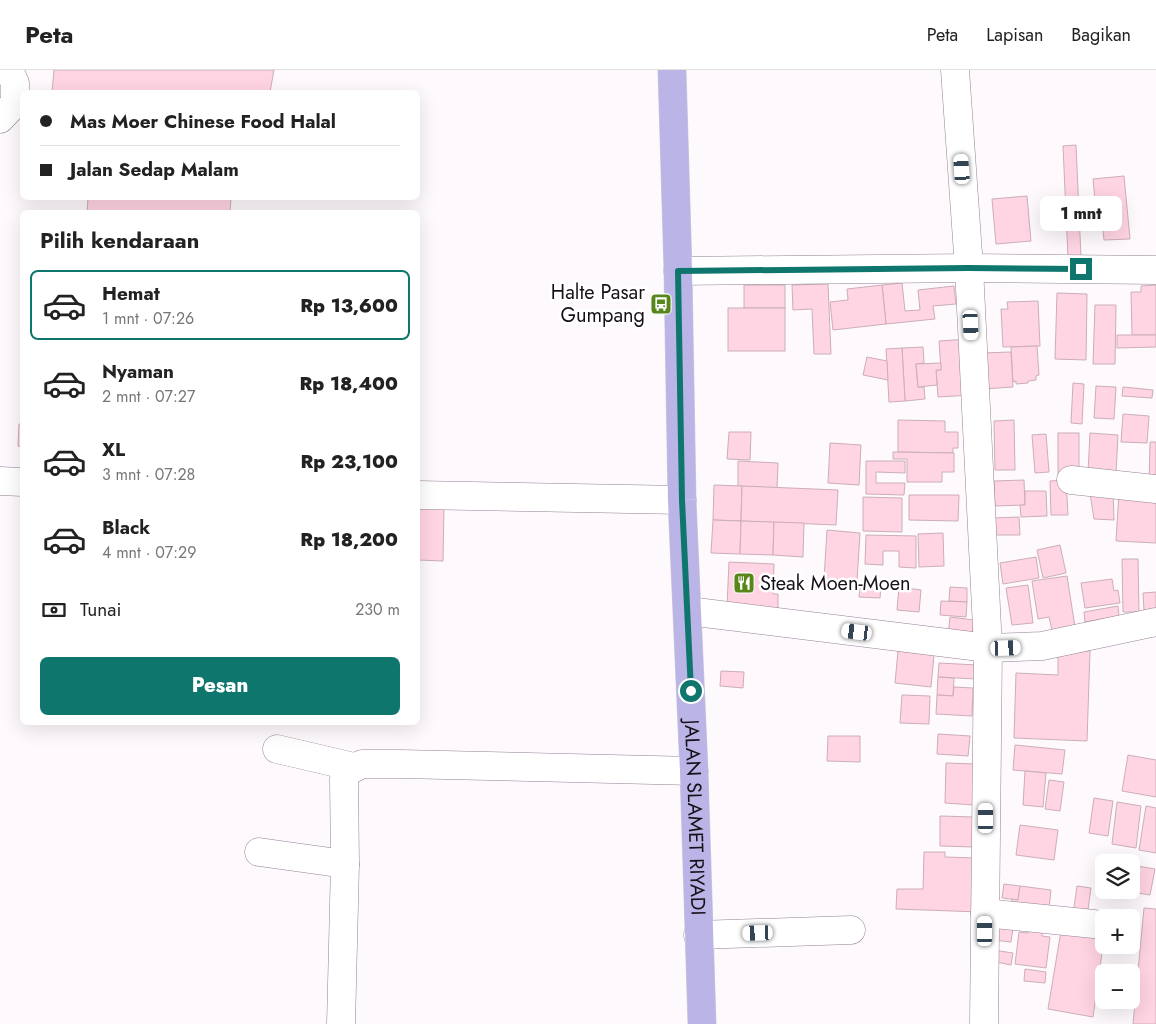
<!DOCTYPE html>
<html lang="id">
<head>
<meta charset="utf-8">
<style>
  body { margin:0; font-family:Jost,sans-serif; background:#f2f2f2; color:#222; height:100vh; display:flex; flex-direction:column; font-size:19px; white-space:nowrap }
  * { box-sizing:border-box; margin:0 }
  p { font-size:16px; color:#767676 }
  .icon { flex:none; width:28px; height:28px; fill:none; stroke:currentColor; stroke-width:2; stroke-linecap:round; stroke-linejoin:round }
  .map { position:relative; flex:1; overflow:hidden }
  .sheet { position:absolute; left:20px; top:140px; width:400px; height:515px; display:flex; flex-direction:column; background:#fff; border-radius:8px; box-shadow:0 5px 20px #0002 }
  .sheet>* { flex:none }
  .guide { position:absolute; left:20px; top:20px; width:400px; height:110px; border-radius:8px; box-shadow:0 5px 20px #0002; display:grid; align-content:center; height:110px; padding:0 20px; background:#fff }
  .tools { position:absolute; left:1095px; top:784px; display:grid; gap:10px }
  .tools a { display:grid; place-items:center; width:45px; height:45px; border-radius:8px; background:#fff; box-shadow:0 5px 20px #0002; font-size:25px }
  .end { position:absolute; width:22px; height:22px; margin:-11px; border:6px solid #0f766e; background:#fff; box-shadow:0 0 0 2px #fff }
  .from { border-radius:50% }
  .bubble { position:absolute; height:35px; border-radius:8px; background:#fff; box-shadow:0 5px 20px #0002; font-size:16px; font-weight:800; line-height:35px; text-align:center }
  .car { position:absolute; width:15px; height:30px; margin:-15px -8px; border-radius:6px; box-shadow:0 0 4px 1px #0007; background:linear-gradient(#fff 24%,#345 0 40%,#fff 0 76%,#345 0 86%,#fff 0) }
  .guide b { display:flex; align-items:center; gap:18px; height:48px; font-size:19px }
  .guide b+b { border-top:1px solid #e0e0e0 }
  .guide i { width:12px; height:12px; background:#222 }
  ul { padding:0; list-style:none }
  li { display:flex; align-items:center; gap:15px; height:70px; margin:0 10px 8px; padding:0 10px; border:2px solid transparent; border-radius:8px }
  li div { flex:1 }
  li b { display:block; font-size:19px }
  li em { font-style:normal; font-weight:800 }
  li.active { border-color:#0f766e }
  li>.icon { width:45px; height:45px; stroke-width:1.5 }
  h2 { padding:0 20px; font-size:22px; line-height:60px }
  .pay { display:flex; align-items:center; gap:12px; height:55px; padding:0 20px; font-size:19px }
  .pay p { margin-inline-start:auto }
  .primary-button { display:flex; gap:10px; margin-top:auto; padding:10px 20px }
  .primary-button a { flex:1; height:58px; border-radius:8px; background:#0f766e; color:#fff; font-size:20px; font-weight:800; line-height:58px; text-align:center }
  header { display:flex; align-items:center; gap:30px; box-sizing:border-box; height:70px; padding:0 25px; background:#fff; border-bottom:1px solid #e0e0e0 }
  header strong { font-size:24px }
  nav { display:flex; gap:28px; margin-inline-start:auto; font-size:18px }
  .map>svg:first-child { display:block }
</style>
</head>
<body>
<header>
<strong>Peta</strong>
<nav><a>Peta</a><a>Lapisan</a><a>Bagikan</a></nav>
</header>
<div class="map">
<svg width="1156" height="954" viewBox="0 0 1156 954">
  <rect width="100%" height="100%" fill="#fdf9fd"/>
  <g fill="#ffd4e3" stroke="#ccaeb8">
    <polygon points="54,0 274,0 270,22 52,22"/>
    <polygon points="1076,75 1081,187 1068,188 1063,76"/>
    <polygon points="1124,106 1130,169 1104,170 1102,151 1097,152 1093,109"/>
    <polygon points="1027,126 1031,171 996,174 992,129"/>
    <polygon points="88,128 231,128 230,142 87,142"/>
    <polygon points="902,213 905,241 920,240 918,220 954,216 956,234 933,236 935,249 886,254 882,215"/>
    <polygon points="828,214 831,284 814,284 812,239 793,240 792,215"/>
    <rect x="744" y="215" width="41" height="23"/>
    <polygon points="882,215 886,254 833,260 830,232 848,230 847,219"/>
    <polygon points="1156,215 1156,265 1132,265 1131,222 1141,222 1141,216"/>
    <polygon points="1057,223 1087,224 1086,290 1055,289"/>
    <polygon points="1038,231 1040,276 1003,277 1001,239 1008,239 1007,232"/>
    <polygon points="1095,235 1116,235 1115,294 1093,294"/>
    <rect x="728" y="238" width="57" height="43"/>
    <polygon points="1117,265 1156,265 1156,277 1117,278"/>
    <polygon points="968,269 972,325 938,327 936,300 941,300 939,271"/>
    <polygon points="1037,276 1039,305 1036,306 1036,310 1028,311 1028,313 1016,314 1016,311 1013,312 1011,277"/>
    <polygon points="923,277 924,293 916,294 918,317 924,317 925,329 905,331 902,278"/>
    <polygon points="902,278 905,331 889,332 886,279"/>
    <polygon points="1011,282 1013,317 984,319 982,283"/>
    <polygon points="867,287 887,291 888,310 863,305"/>
    <polygon points="941,293 941,300 936,300 937,315 918,317 916,294"/>
    <polygon points="1073,313 1084,314 1082,354 1071,353"/>
    <polygon points="1096,316 1116,317 1114,349 1094,348"/>
    <polygon points="1123,317 1153,320 1152,328 1122,326"/>
    <polygon points="1123,344 1149,346 1147,373 1121,372"/>
    <polygon points="898,350 945,351 945,362 958,362 958,378 953,378 953,383 898,382"/>
    <polygon points="1014,350 1015,400 995,400 994,351"/>
    <polygon points="19,354 22,354 22,377 18,376"/>
    <polygon points="729,362 751,362 750,390 727,389"/>
    <rect x="1058" y="363" width="21" height="43"/>
    <polygon points="1090,363 1118,365 1116,403 1088,402"/>
    <polygon points="1046,364 1049,402 1035,403 1032,365"/>
    <polygon points="1150,372 1156,372 1156,417 1149,416"/>
    <polygon points="830,373 861,375 859,415 828,413"/>
    <polygon points="893,382 954,383 954,402 942,402 942,412 907,412 907,389 893,389"/>
    <polygon points="738,391 778,393 777,418 738,416"/>
    <polygon points="866,391 905,391 905,403 876,402 876,413 905,413 904,425 866,424"/>
    <polygon points="1024,410 1025,435 995,436 994,411"/>
    <polygon points="1066,410 1068,445 1051,445 1050,411"/>
    <polygon points="714,415 742,416 741,451 713,450"/>
    <polygon points="742,416 838,420 836,455 741,451"/>
    <polygon points="1089,417 1113,418 1114,450 1094,449"/>
    <polygon points="1025,421 1046,421 1047,446 1021,447 1020,435 1025,435"/>
    <polygon points="1119,422 1156,424 1156,473 1116,471"/>
    <polygon points="909,425 959,425 958,451 909,450"/>
    <polygon points="863,427 902,428 902,462 863,461"/>
    <polygon points="418,434 444,435 443,491 418,490"/>
    <polygon points="1019,447 1020,465 991,465 991,448"/>
    <polygon points="713,450 741,451 740,484 711,483"/>
    <polygon points="741,451 774,452 773,485 740,484"/>
    <polygon points="774,452 804,453 803,487 773,485"/>
    <polygon points="827,460 860,463 857,511 824,509"/>
    <polygon points="943,463 944,496 919,497 918,464"/>
    <polygon points="866,465 916,466 916,498 899,497 899,481 883,481 883,495 865,494"/>
    <polygon points="1060,475 1066,503 1043,508 1037,480"/>
    <polygon points="1036,487 1039,508 1003,514 1000,493"/>
    <polygon points="1122,489 1138,489 1139,542 1123,542"/>
    <polygon points="729,492 774,494 773,524 778,524 778,538 727,536"/>
    <polygon points="1067,506 1075,557 1052,560 1049,547 1038,549 1032,511"/>
    <polygon points="1112,509 1114,521 1118,520 1120,533 1085,538 1081,513"/>
    <polygon points="860,515 881,516 880,528 859,527"/>
    <polygon points="1028,515 1033,553 1012,555 1006,518"/>
    <polygon points="899,517 921,520 919,542 897,540"/>
    <polygon points="950,517 967,518 967,532 949,531"/>
    <polygon points="1156,522 1156,541 1144,541 1143,523"/>
    <polygon points="941,531 967,532 966,547 940,545"/>
    <polygon points="1118,536 1119,546 1085,552 1084,542"/>
    <polygon points="950,547 974,550 972,569 948,567"/>
    <polygon points="1058,580 1090,581 1087,671 1014,668 1016,603 1058,605"/>
    <polygon points="898,581 934,585 931,617 895,613"/>
    <polygon points="939,593 977,595 976,609 938,607"/>
    <polygon points="721,601 744,602 743,618 720,616"/>
    <polygon points="938,607 954,608 953,626 937,625"/>
    <polygon points="954,617 973,618 972,646 936,644 937,625 953,626"/>
    <polygon points="902,625 930,626 929,654 900,653"/>
    <polygon points="938,664 970,666 968,686 937,684"/>
    <polygon points="828,666 860,666 860,692 827,691"/>
    <polygon points="1015,675 1065,680 1062,704 1013,700"/>
    <polygon points="1128,685 1156,690 1156,727 1122,721"/>
    <polygon points="946,693 975,694 974,735 945,733"/>
    <polygon points="1025,701 1046,703 1043,737 1023,735"/>
    <polygon points="1049,710 1064,712 1060,741 1045,739"/>
    <polygon points="1094,728 1113,731 1108,766 1089,763"/>
    <polygon points="1117,732 1141,736 1136,778 1112,774"/>
    <polygon points="1146,736 1156,738 1156,783 1139,780"/>
    <polygon points="940,746 975,747 974,777 940,776"/>
    <polygon points="1020,755 1058,760 1054,790 1016,785"/>
    <polygon points="924,782 945,782 945,787 975,788 980,842 896,839 897,819 923,819"/>
    <polygon points="1131,795 1155,799 1150,825 1120,820 1131,820"/>
    <polygon points="1004,814 1020,816 1018,830 1002,828"/>
    <polygon points="1020,816 1051,820 1048,847 1010,842 1012,829 1018,830"/>
    <polygon points="1077,816 1091,818 1087,847 1073,844"/>
    <polygon points="1144,838 1156,839 1156,954 1133,954"/>
    <polygon points="996,847 1014,850 1011,872 993,870"/>
    <polygon points="1028,859 1042,861 1042,866 1050,867 1046,898 1015,894 1019,862 1028,863"/>
    <polygon points="1061,861 1104,869 1093,947 1048,939"/>
    <polygon points="993,880 1013,883 1011,895 991,891"/>
    <polygon points="1025,899 1046,902 1045,913 1024,911"/>
  </g>
  <g fill="none" stroke-linecap="round" stroke-linejoin="round">
    <g stroke="#948196" stroke-width="29">
      <g id="minor">
        <polyline points="955,0 969,198 988,578 984,954"/>
        <polyline points="0,49 15,33 15,13 9,0"/>
        <polyline points="678,201 969,198 1156,200"/>
        <polyline points="1071,410 1156,419"/>
        <polyline points="0,411 22,412"/>
        <polyline points="418,425 682,430"/>
        <polyline points="688,541 988,578 1042,576 1156,552"/>
        <polyline points="277,679 354,697"/>
        <polyline points="259,782 345,794"/>
        <polyline points="985,843 1094,854"/>
        <polyline points="698,865 851,860"/>
        <polyline points="341,954 345,794 344,709 347,702 362,694 401,694 694,701"/>
      </g>
    </g>
    <g stroke="#d5d4d5" stroke-width="29">
      <g id="major">
        <path id="s1" d="M672,0L678,201L682,430L694,701L702,954"/>
      </g>
    </g>
    <use href="#minor" stroke="#fff" stroke-width="28"/>
    <use href="#major" stroke="#bbb4e6" stroke-width="28"/>
  </g>
  <g fill="none" stroke-linecap="round" stroke-linejoin="round">
    <polyline stroke="#0f766e" stroke-width="6" points="691,621 682,430 678,201 968,198 1081,199"/>
  </g>
  <defs>
    <g id="bus-square" transform="scale(1.125)"><rect x="-9" y="-9" width="18" height="18" rx="4" fill="#578719" stroke="#fff"/><path d="M-5-6H5V4H4V6H2V4H-2V6H-4V4H-5ZM-3.5-4V0h7V-4ZM-3.5 1.2v1.5H-2V1.2ZM2 1.2v1.5H3.5V1.2Z" fill="#fff"/></g>
    <g id="restaurant-square" transform="scale(1.125)"><rect x="-9" y="-9" width="18" height="18" rx="4" fill="#578719" stroke="#fff"/><path d="M-5-6h1v4h1v-4h1v4h1v-4h1v5L-1.5 .5V6h-2V.5L-5-1ZM5-6V6H3V1.5H1.5Q1.5-4 5-6Z" fill="#fff"/></g>
  </defs>
  <g fill-rule="evenodd">
    <use href="#bus-square" x="661" y="234"/>
    <use href="#restaurant-square" x="744" y="513"/>
  </g>
  <g text-anchor="middle" dominant-baseline="central" stroke-width="5" stroke-linejoin="round" paint-order="stroke">
    <g font-size="20" fill="#171018" stroke="#fff" text-anchor="end">
      <text x="645" y="222">Halte Pasar<tspan x="645" dy="23">Gumpang</tspan></text>
      <text x="760" y="513" text-anchor="start">Steak Moen-Moen</text>
    </g>
    <g font-size="20" fill="#171018" stroke="#fff">
      <text stroke="none"><textPath href="#s1" startOffset="748">JALAN SLAMET RIYADI</textPath></text>
    </g>
  </g>
</svg>
<div class="tools">
<a><svg class="icon" aria-label="layers" viewBox="0 0 24 24"><path d="M12 4l9 5-9 5-9-5zM3 14l9 5 9-5"/></svg></a>
<a>+</a>
<a>−</a>
</div>
<i class="end from" style="left:691px;top:621px"></i>
<i class="end" style="left:1081px;top:199px"></i>
<div class="bubble" style="left:1040px;top:126px;width:82px">1 mnt</div>
<i class="car" style="left:962px;top:99px;rotate:356deg"></i>
<i class="car" style="left:971px;top:255px;rotate:177deg"></i>
<i class="car" style="left:857px;top:562px;rotate:277deg"></i>
<i class="car" style="left:1006px;top:578px;rotate:88deg"></i>
<i class="car" style="left:986px;top:748px;rotate:0deg"></i>
<i class="car" style="left:985px;top:861px;rotate:0deg"></i>
<i class="car" style="left:758px;top:863px;rotate:268deg"></i>
<div class="guide">
<b><i class="from"></i>Mas Moer Chinese Food Halal</b>
<b><i></i>Jalan Sedap Malam</b>
</div>
<section class="sheet">
<h2>Pilih kendaraan</h2>
<ul>
<li class="active"><svg class="icon" aria-label="car" viewBox="0 0 24 24"><path d="M5 17H2v-5l4-1 3-4h7l3 4 3 1v5h-3M9 17h6M6 11h13"/><circle cx="7" cy="17" r="2"/><circle cx="17" cy="17" r="2"/></svg><div><b>Hemat</b><p>1 mnt · 07:26</p></div><em>Rp 13,600</em></li>
<li><svg class="icon" aria-label="car" viewBox="0 0 24 24"><path d="M5 17H2v-5l4-1 3-4h7l3 4 3 1v5h-3M9 17h6M6 11h13"/><circle cx="7" cy="17" r="2"/><circle cx="17" cy="17" r="2"/></svg><div><b>Nyaman</b><p>2 mnt · 07:27</p></div><em>Rp 18,400</em></li>
<li><svg class="icon" aria-label="car" viewBox="0 0 24 24"><path d="M5 17H2v-5l4-1 3-4h7l3 4 3 1v5h-3M9 17h6M6 11h13"/><circle cx="7" cy="17" r="2"/><circle cx="17" cy="17" r="2"/></svg><div><b>XL</b><p>3 mnt · 07:28</p></div><em>Rp 23,100</em></li>
<li><svg class="icon" aria-label="car" viewBox="0 0 24 24"><path d="M5 17H2v-5l4-1 3-4h7l3 4 3 1v5h-3M9 17h6M6 11h13"/><circle cx="7" cy="17" r="2"/><circle cx="17" cy="17" r="2"/></svg><div><b>Black</b><p>4 mnt · 07:29</p></div><em>Rp 18,200</em></li>
</ul>
<div class="pay"><svg class="icon" aria-label="cash" viewBox="0 0 24 24"><path d="M3 7h18v10H3z"/><circle cx="12" cy="12" r="2"/></svg>Tunai<p>230 m</p></div>
<div class="primary-button"><a>Pesan</a></div>
</section>
</div>
</body>
</html>
